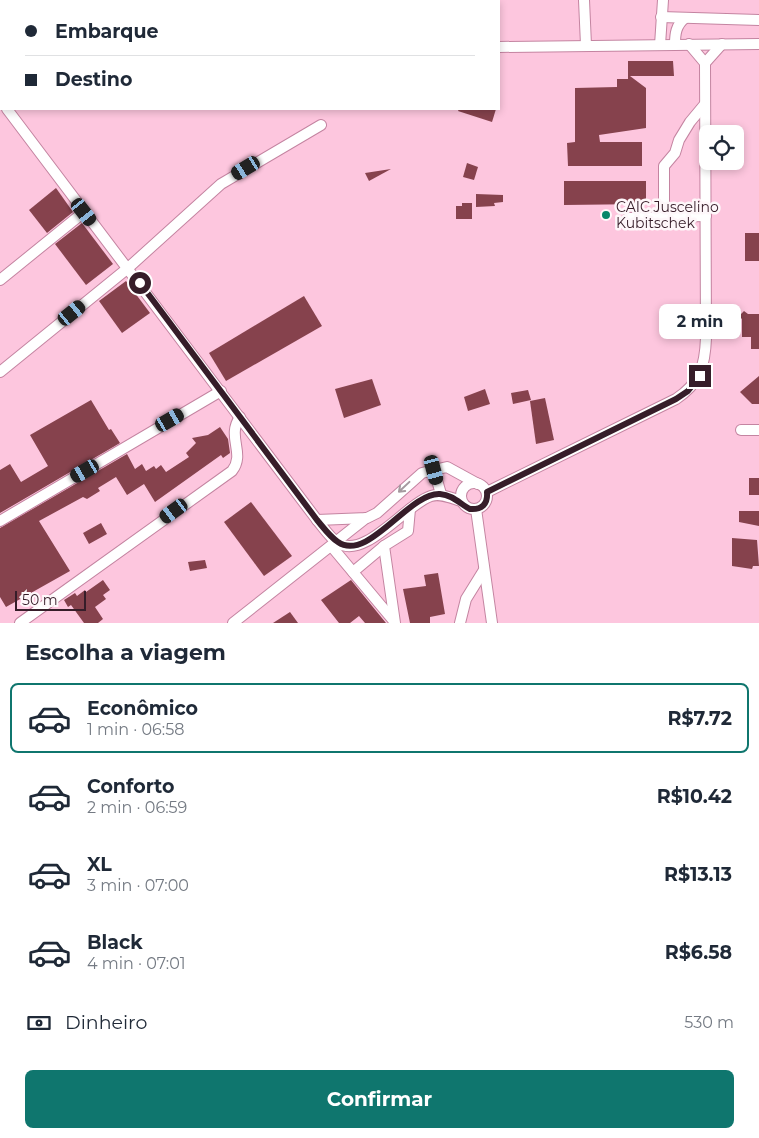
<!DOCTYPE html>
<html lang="pt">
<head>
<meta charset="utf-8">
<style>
  body { margin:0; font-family:Montserrat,sans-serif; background:#f2f2f3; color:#1f2937; height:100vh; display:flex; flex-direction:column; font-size:19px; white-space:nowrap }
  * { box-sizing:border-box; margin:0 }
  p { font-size:16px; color:#747a83 }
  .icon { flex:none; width:28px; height:28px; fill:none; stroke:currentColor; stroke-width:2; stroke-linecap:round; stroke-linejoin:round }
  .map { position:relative; height:623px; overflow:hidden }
  .details { display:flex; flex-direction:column; background:#fff; flex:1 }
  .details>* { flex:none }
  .hud { position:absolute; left:0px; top:0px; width:500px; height:110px; box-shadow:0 2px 8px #0003; display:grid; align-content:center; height:110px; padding:0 25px; background:#fff }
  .buttons { position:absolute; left:699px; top:125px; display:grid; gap:10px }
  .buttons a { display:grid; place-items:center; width:45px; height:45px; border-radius:8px; background:#fff; box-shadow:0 2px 8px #0003; font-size:25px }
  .scale { position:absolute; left:15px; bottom:12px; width:71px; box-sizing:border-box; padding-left:5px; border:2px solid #361d29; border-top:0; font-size:14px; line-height:18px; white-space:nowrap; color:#361d29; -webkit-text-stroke:4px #fef7fa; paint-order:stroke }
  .end { position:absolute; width:22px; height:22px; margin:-11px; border:6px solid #361d29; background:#fff; box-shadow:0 0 0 2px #fff }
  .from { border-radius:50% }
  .bubble { position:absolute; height:35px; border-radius:8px; background:#fff; box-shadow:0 2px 8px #0003; font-size:16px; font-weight:700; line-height:35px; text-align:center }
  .car { position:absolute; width:15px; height:30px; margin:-15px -8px; border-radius:6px; box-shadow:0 0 4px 1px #0007; background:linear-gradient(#222 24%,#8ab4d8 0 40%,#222 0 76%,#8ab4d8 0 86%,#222 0) }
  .hud b { display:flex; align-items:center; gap:18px; height:48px; font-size:19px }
  .hud b+b { border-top:1px solid #e0e1e3 }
  .hud i { width:12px; height:12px; background:#1f2937 }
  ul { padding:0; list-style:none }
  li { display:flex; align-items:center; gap:15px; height:70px; margin:0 10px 8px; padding:0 15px; border:2px solid transparent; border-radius:8px }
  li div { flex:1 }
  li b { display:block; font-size:19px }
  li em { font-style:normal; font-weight:700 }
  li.on { border-color:#0f766e }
  li>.icon { width:45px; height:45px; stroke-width:1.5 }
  h2 { padding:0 25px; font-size:22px; line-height:60px }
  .pay { display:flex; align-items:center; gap:12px; height:55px; padding:0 25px; font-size:19px }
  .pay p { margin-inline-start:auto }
  .cta { display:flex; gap:10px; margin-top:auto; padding:10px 25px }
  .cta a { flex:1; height:58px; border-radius:8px; background:#0f766e; color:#fff; font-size:20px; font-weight:700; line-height:58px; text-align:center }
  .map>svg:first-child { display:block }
</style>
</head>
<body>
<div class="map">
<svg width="759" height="623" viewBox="0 0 759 623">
  <rect width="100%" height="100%" fill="#fdc6de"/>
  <g fill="#86424d">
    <polygon points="628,61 673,61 674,76 630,76 646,88 646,128 599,135 600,142 642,142 642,166 568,166 567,143 575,142 575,88 617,87 617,79 628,79"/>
    <polygon points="459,109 496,109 492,122 458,111"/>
    <polygon points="467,163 478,167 474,180 463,177"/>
    <polygon points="391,169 369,181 365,173"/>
    <polygon points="564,181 646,181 646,204 564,205"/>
    <polygon points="56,188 73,212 47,233 29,210"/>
    <polygon points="476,194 503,195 503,202 494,203 495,206 476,207"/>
    <polygon points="462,203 472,203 472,219 456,219 456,206 462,206"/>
    <polygon points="82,223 113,264 86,285 55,244"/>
    <rect x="745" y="233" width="14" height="28"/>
    <polygon points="126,281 150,313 122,333 99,301"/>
    <polygon points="304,296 322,326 226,381 209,353"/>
    <polygon points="744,311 748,314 759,314 759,349 751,349 751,337 742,337 742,319 739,316"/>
    <polygon points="759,376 759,404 752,404 740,392"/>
    <polygon points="372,379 381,405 344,418 335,389"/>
    <polygon points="485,389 490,404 468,411 464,397"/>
    <polygon points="528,390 531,400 513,404 511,393"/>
    <polygon points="545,398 554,440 536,444 530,401"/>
    <polygon points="91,400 109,430 111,429 120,443 0,513 0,470 10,464 21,482 48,466 30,435"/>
    <polygon points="220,427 228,439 230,453 223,458 221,455 155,502 144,484 127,495 116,477 98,488 100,491 87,499 83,497 39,521 70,571 6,607 0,597 0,528 127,454 135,469 142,464 146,471 154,466 156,469 161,465 166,472 189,457 186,453 196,443 192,438 208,435"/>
    <rect x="749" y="478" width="10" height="17"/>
    <polygon points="251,502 292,556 264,576 224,522"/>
    <polygon points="739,511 759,511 759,526 739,522"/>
    <polygon points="101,523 107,534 89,544 83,533"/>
    <polygon points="732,538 757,540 759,566 753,566 752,569 732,566"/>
    <polygon points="205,560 207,568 190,571 188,562"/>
    <polygon points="438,573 445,614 430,617 430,623 410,623 403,589 426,586 424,575"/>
    <polygon points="103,580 110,590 103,595 106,599 95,607 103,619 98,623 84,623 71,605 68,607 64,600 75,593 77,596 85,590 86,592"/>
    <polygon points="351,580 368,601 386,623 365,623 359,616 350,623 339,623 321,600"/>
    <polygon points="290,612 298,623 273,623"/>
  </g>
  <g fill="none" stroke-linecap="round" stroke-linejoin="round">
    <g stroke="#c484a1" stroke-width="12">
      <g id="minor">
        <polyline points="125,0 126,1"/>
        <polyline points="584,0 586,45"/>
        <polyline points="661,17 759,20"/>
        <path d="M675,44C675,34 676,25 685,18"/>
        <polyline points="689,44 705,63"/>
        <polyline points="660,45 663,0"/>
        <polyline points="499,47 759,44"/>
        <polyline points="0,100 1,101"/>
        <path d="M7,109L317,520C323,527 330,538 338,543C365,560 406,504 431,496C441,493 451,498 461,501"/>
        <polyline points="664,207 664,166 675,153 679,140 690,122 705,104"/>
        <polyline points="628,218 706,216"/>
        <polyline points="0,280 84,212"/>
        <polyline points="0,372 128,268 221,184 321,125"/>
        <polyline points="741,430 759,430"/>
        <polyline points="434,470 441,494"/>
        <circle cx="474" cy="496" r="13"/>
        <path d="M487,492L676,399C700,383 705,366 706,338L705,63L722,44"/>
        <polyline points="476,509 492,623"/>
        <polyline points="317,520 367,518 377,513 422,473 434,470 447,467 478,484"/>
        <polyline points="0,521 221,391"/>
        <polyline points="332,547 393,620"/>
        <polyline points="353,572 384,546"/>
        <path d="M20,623L232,471C246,453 226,437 240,417"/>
        <polyline points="233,623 366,518"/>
        <polyline points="395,623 384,546 408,531 410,509"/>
        <polyline points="460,623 466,599 484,570"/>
      </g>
    </g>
    <use href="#minor" stroke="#fff" stroke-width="10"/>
  </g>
  <defs><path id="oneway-shaft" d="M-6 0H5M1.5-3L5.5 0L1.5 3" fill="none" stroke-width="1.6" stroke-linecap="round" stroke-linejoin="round" transform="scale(1.25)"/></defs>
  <use stroke="#a5999f" href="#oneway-shaft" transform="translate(404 487) rotate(137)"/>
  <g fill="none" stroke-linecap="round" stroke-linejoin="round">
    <path stroke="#361d29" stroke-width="6" d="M140,283L317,520C323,527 330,537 338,542C368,563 409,492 440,494C453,495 460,504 470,509C482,510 488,504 487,492L676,399L688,391L700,376"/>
  </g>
  <circle fill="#06876a" stroke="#fef7fa" stroke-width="2" cx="606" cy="215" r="5"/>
  <g text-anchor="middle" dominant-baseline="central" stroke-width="5" stroke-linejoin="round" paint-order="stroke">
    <g font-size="14" fill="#361d29" stroke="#fef7fa" text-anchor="start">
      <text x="616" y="207">CAIC Juscelino<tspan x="616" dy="16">Kubitschek</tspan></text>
    </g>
  </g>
</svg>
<div class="buttons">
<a><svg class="icon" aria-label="locate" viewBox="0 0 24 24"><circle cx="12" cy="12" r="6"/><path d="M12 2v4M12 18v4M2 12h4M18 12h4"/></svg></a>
</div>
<div class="scale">50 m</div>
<i class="end from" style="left:140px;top:283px"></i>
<i class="end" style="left:700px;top:376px"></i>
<div class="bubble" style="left:659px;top:304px;width:82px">2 min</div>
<i class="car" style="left:246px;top:168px;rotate:239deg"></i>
<i class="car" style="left:84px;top:212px;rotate:142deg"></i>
<i class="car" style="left:72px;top:313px;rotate:51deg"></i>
<i class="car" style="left:170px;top:420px;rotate:60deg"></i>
<i class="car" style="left:434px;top:470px;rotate:165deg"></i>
<i class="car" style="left:85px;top:471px;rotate:240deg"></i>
<i class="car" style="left:174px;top:511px;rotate:234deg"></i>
<div class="hud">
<b><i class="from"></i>Embarque</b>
<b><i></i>Destino</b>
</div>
</div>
<section class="details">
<h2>Escolha a viagem</h2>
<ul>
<li class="on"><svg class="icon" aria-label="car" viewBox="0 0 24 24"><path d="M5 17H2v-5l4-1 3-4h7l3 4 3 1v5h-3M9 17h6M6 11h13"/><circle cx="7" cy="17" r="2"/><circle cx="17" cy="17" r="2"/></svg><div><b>Econômico</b><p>1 min · 06:58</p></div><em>R$7.72</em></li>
<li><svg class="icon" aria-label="car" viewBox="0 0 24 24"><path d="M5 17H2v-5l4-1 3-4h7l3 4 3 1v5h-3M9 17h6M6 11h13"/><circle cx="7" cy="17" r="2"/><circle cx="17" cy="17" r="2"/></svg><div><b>Conforto</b><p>2 min · 06:59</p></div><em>R$10.42</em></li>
<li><svg class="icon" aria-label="car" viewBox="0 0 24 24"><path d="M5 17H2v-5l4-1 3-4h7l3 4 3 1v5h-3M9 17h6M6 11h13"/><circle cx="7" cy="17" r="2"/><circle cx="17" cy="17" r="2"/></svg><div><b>XL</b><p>3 min · 07:00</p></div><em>R$13.13</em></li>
<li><svg class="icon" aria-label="car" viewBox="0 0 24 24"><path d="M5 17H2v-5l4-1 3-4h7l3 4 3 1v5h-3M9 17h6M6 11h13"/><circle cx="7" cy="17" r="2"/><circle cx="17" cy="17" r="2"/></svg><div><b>Black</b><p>4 min · 07:01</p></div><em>R$6.58</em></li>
</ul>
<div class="pay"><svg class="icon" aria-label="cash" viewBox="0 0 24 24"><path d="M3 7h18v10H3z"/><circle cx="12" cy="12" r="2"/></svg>Dinheiro<p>530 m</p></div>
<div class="cta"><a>Confirmar</a></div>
</section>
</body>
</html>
